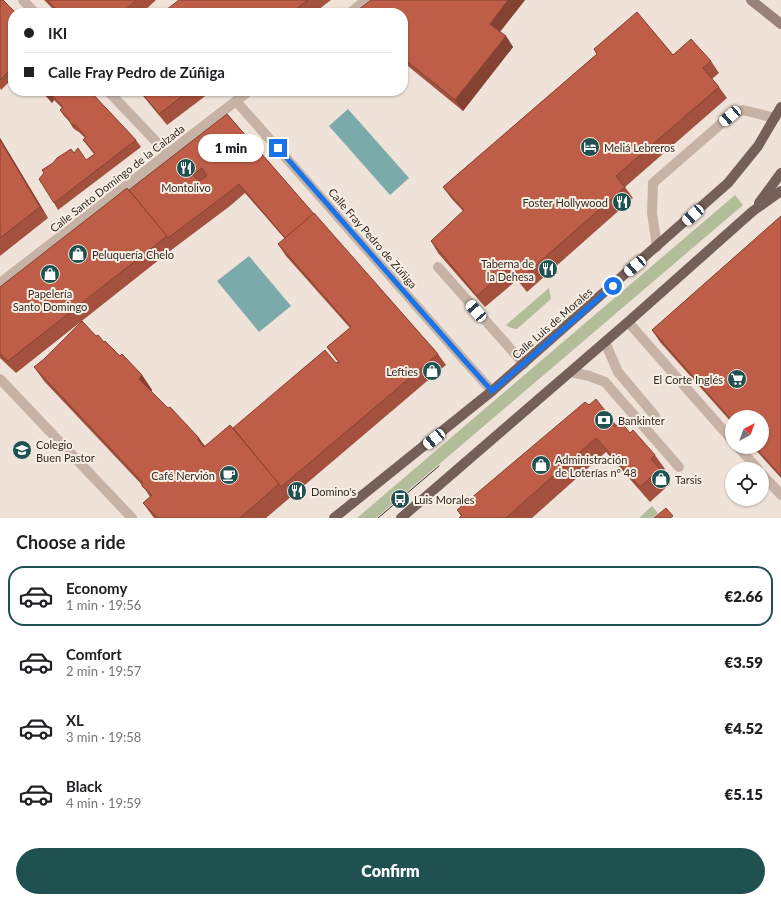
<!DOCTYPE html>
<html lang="en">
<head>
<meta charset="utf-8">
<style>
  body { margin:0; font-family:Lato,sans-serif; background:#f6f6f6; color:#202124; height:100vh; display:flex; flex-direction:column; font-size:15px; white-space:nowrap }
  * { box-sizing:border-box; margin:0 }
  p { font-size:13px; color:#757577 }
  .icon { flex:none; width:22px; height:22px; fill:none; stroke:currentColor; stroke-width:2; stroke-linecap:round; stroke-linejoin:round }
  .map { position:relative; height:518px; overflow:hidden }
  .details { display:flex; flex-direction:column; background:#fff; flex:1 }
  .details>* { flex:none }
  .hud { position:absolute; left:8px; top:8px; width:400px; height:88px; border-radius:16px; box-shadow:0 1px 3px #0004; display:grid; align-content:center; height:88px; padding:0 16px; background:#fff }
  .needle { width:26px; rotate:41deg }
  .tools { position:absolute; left:725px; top:410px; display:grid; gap:8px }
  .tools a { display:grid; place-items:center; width:44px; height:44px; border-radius:50%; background:#fff; box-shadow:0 1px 3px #0004; font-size:20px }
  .end { position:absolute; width:18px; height:18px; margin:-9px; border:5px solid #1a73e8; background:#fff; box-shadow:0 0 0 2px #fff }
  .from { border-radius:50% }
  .bubble { position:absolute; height:28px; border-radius:14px; background:#fff; box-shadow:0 1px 3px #0004; font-size:13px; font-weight:800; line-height:28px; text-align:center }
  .car { position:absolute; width:12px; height:24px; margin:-12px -6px; border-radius:5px; box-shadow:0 0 3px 1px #0007; background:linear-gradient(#fff 24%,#345 0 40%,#fff 0 76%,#345 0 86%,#fff 0) }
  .hud b { display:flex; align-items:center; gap:14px; height:38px; font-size:15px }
  .hud b+b { border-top:1px solid #e0e0e0 }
  .hud i { width:10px; height:10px; background:#202124 }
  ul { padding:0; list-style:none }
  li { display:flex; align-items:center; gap:12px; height:60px; margin:0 8px 6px; padding:0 8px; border:2px solid transparent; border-radius:16px }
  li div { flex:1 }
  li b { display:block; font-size:15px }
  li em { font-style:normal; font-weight:800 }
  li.selected { border-color:#1f5151 }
  li>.icon { width:36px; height:36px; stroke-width:1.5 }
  h2 { padding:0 16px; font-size:18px; line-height:48px }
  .primary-button { display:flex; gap:8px; margin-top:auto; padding:8px 16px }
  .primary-button a { flex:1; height:46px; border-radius:24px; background:#1f5151; color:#fff; font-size:16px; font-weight:800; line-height:46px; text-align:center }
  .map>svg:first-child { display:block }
</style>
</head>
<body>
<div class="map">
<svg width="781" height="518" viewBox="0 0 781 518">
  <rect width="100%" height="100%" fill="#efe3d9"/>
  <g fill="#b3bd9a">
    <polygon points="735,195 743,205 376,518 357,518"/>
    <polygon points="549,288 551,299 517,329 511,328 506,325"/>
    <polygon points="652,506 658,513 653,518 639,518"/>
  </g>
  <g fill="#7aaaa9">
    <polygon points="348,109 409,178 390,195 329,126"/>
    <polygon points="249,256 291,306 259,332 217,281"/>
  </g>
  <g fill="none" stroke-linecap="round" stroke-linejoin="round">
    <g stroke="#c6b3a6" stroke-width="10">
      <polyline points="657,247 652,213 653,183 730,116 743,110 775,118"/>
      <polyline points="438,267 524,364"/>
      <polyline points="605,342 618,372 655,416"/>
      <polyline points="571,372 589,376 605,382 679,467"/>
    </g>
    <g stroke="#c6b3a6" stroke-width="10">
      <polyline points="23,0 35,13"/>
      <polyline points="350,13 366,0"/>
      <polyline points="108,91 168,154"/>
      <polyline points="236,101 465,361 492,391"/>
      <polyline points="0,283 249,91"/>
      <polyline points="628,322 732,440"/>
      <polyline points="0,379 132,518"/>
      <polyline points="738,447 758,469"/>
      <polyline points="762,474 781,495"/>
    </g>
    <polyline stroke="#998277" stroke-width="10" points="751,0 781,24"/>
    <g stroke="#746058" stroke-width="10">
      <polyline points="759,203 781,173"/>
      <polyline points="334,518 492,391 728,183 758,146 781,107"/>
      <polyline points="401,518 628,322 753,211 781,191"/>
    </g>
    <polyline stroke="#332926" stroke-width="1" points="378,518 439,466"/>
  </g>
  <g fill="#a3513e">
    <polygon points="0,0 13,13 13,78 1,90 0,88"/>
    <polygon points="44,0 156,0 142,13 57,13"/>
    <polygon points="179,0 331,0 314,13 162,13"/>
    <polygon points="371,0 525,0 500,32 506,36 513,47 463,111 403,62 403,13"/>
    <polygon points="594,49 673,55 711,61 719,73 712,79 719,87 727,98 625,187 633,198 527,292 517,280 485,307 438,253 431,241 463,211 451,198 443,187 597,54"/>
    <polygon points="40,91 90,91 136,140 141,147 58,210 54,203 74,153 86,160 94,154 83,140 85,138 79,132 77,131 73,128 69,121 64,116 60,110 62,108 54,100 52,103 43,93"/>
    <polygon points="139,91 212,91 167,125"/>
    <polygon points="227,114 314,214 438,354 446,365 266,518 154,518 143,503 150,497 143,486 44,381 34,367 96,336 104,342 142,375 152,390 151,391 205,446 336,363 338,362 327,347 350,328 286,256 278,244 285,239 245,193 230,206 174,248 16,373 0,358 0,287 129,190"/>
    <polygon points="0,138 48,218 0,256"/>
    <polygon points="781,216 781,478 753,447 762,447 732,417 732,423 660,342 652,330"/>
    <polygon points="589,405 610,417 617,426 630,433 655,455 665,469 662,472 670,484 650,502 606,452 532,518 459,518 461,516 457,510"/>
  </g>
  <g fill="#854232">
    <polygon points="508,0 525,0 497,35 490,24"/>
    <polygon points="506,36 513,47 463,111 455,100"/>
    <polygon points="50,93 54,100 52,103 47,96"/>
    <polygon points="0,138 48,218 40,207 0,140"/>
    <polygon points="142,375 152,390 149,393 139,379"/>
    <polygon points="199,438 209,452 198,440"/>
  </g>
  <g fill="#be5e48" stroke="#854232" fill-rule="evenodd">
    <polygon points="0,0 3,0 16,13 13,13 13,67 0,80"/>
    <polygon points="47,0 136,0 122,13 60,13"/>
    <polygon points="179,0 308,0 291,13 162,13"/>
    <polygon points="371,0 508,0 490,24 506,36 455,100 403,58 403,13 354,13"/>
    <polygon points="637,12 673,55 691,39 711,61 703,68 719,87 616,176 625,187 519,280 509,268 477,296 431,241 464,210 443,187 597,54 594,49"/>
    <polygon points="42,91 90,91 136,140 54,203 39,179 44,173 42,170 53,163 57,158 71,149 74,153 78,148 86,160 95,154 87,144 86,142 83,140 86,137 75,125 73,125 69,121 69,119 60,110 63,107 50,93 47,96"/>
    <polygon points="140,91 189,91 159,114"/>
    <path d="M227,114L314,214L285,238L239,184L224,196L168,238L129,190ZM202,168L207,176L199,181L193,175Z"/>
    <polygon points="0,140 40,207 0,238"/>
    <polygon points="127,188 167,236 8,361 0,354 0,287"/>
    <polygon points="314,213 438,354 281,487 233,428 325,350 336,363 339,362 327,347 351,327 278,244"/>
    <polygon points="781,216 781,476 755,447 762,447 762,417 732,417 732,421 652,330"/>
    <polygon points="82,321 96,336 98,335 104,342 105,341 120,356 122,354 142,375 139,379 168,408 170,407 199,438 198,440 204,447 230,425 279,484 240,518 158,518 143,503 152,495 142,486 142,482 34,367 44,359"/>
    <polygon points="596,399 610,417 608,419 615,427 621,422 630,433 633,430 655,455 651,459 660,469 640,487 596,438 506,518 459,518 462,515 457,510 585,402 589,405"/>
    <polygon points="666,508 673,516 670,518 654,518"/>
  </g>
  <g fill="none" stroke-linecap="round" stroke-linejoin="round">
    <polyline stroke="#1a73e8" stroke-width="5" points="278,148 465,361 492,391 613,286"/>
  </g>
  <defs>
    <g id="hotel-disc" transform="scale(1)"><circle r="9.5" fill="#1f5151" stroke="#f7eee4"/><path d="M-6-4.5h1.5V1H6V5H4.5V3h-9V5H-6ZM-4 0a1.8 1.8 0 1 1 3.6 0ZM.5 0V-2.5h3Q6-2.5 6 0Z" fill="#fff"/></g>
    <g id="restaurant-disc" transform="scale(1)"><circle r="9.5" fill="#1f5151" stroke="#f7eee4"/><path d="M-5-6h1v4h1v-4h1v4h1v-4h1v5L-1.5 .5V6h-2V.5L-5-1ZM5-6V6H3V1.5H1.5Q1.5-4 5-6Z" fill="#fff"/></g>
    <g id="shop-disc" transform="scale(1)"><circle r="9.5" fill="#1f5151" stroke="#f7eee4"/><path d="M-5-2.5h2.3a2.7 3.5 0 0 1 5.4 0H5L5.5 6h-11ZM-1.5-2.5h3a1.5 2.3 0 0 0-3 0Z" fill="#fff"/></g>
    <g id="supermarket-disc" transform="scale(1)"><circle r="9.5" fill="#1f5151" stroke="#f7eee4"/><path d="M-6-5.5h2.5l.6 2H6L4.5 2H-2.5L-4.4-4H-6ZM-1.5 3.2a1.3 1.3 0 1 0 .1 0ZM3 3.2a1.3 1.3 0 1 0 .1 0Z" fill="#fff"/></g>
    <g id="bank-disc" transform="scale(1)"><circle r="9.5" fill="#1f5151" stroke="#f7eee4"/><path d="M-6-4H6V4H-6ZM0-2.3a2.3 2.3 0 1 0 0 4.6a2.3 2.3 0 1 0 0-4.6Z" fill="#fff"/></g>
    <g id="school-disc" transform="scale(1)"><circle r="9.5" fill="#1f5151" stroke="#f7eee4"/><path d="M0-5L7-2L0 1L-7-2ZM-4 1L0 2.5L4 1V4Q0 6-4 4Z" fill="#fff"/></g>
    <g id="cafe-disc" transform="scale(1)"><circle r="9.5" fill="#1f5151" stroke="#f7eee4"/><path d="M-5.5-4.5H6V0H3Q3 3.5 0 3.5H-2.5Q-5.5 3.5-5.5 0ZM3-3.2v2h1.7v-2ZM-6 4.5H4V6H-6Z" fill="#fff"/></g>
    <g id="bus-disc" transform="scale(1)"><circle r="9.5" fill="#1f5151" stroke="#f7eee4"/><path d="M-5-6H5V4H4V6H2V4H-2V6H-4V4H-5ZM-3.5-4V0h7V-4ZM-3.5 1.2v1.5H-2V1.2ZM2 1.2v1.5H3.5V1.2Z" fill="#fff"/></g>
  </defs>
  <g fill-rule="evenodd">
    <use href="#hotel-disc" x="590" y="147"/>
    <use href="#restaurant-disc" x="186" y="168"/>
    <use href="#restaurant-disc" x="622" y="202"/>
    <use href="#shop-disc" x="78" y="254"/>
    <use href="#restaurant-disc" x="548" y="269"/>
    <use href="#shop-disc" x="50" y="274"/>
    <use href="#shop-disc" x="432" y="371"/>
    <use href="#supermarket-disc" x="737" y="379"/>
    <use href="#bank-disc" x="604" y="420"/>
    <use href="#school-disc" x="22" y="450"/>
    <use href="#shop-disc" x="541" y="465"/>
    <use href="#cafe-disc" x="229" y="475"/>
    <use href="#shop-disc" x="661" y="479"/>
    <use href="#restaurant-disc" x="297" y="491"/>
    <use href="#bus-disc" x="400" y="499"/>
  </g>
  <g text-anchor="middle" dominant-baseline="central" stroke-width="4" stroke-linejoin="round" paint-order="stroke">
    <g font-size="11" fill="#332926" stroke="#f7eee4" text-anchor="start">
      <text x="604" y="147">Meliá Lebreros</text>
      <text x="186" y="187" text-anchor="middle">Montolivo</text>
      <text x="608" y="202" text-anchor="end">Foster Hollywood</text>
      <text x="92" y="254">Peluquería Chelo</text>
      <text x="534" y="263" text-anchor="end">Taberna de<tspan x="534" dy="13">la Dehesa</tspan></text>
      <text x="50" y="293" text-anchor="middle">Papelería<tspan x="50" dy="13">Santo Domingo</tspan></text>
      <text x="418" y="371" text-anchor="end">Lefties</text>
      <text x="723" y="379" text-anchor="end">El Corte Inglés</text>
      <text x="618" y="420">Bankinter</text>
      <text x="36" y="444">Colegio<tspan x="36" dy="13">Buen Pastor</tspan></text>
      <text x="555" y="459">Administración<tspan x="555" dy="13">de Loterías nº 48</tspan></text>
      <text x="215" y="475" text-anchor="end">Café Nervión</text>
      <text x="675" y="479">Tarsis</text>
      <text x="311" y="491">Domino's</text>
      <text x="414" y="499">Luis Morales</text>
    </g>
    <g font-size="11" fill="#332926" stroke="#f7eee4">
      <text transform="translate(117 178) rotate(-38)">Calle Santo Domingo de la Calzada</text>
      <text transform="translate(373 238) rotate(49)">Calle Fray Pedro de Zúñiga</text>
      <text transform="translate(552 323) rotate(-41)">Calle Luis de Morales</text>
    </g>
  </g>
</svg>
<div class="tools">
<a><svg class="needle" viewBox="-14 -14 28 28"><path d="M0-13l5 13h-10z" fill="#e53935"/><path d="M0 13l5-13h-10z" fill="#757577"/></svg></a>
<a><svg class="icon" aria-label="locate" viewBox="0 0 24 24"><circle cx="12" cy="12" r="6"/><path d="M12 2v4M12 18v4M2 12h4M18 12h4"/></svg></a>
</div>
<i class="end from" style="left:613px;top:286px"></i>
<i class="end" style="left:278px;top:148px"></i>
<div class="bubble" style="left:198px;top:134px;width:66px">1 min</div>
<i class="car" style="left:730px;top:116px;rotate:229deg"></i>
<i class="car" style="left:693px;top:215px;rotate:228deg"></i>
<i class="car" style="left:635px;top:266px;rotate:229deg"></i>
<i class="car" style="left:476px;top:311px;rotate:319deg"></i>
<i class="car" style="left:434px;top:439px;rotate:231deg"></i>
<div class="hud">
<b><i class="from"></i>IKI</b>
<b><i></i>Calle Fray Pedro de Zúñiga</b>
</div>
</div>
<section class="details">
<h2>Choose a ride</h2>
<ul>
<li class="selected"><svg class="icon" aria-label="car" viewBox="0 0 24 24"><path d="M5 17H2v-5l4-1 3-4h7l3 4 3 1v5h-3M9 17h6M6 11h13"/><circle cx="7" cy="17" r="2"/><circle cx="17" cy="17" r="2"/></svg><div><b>Economy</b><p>1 min · 19:56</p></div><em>€2.66</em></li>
<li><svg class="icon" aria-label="car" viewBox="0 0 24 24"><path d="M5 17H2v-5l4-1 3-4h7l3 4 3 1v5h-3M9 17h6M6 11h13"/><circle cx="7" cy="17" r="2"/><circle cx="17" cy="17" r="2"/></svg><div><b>Comfort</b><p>2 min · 19:57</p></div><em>€3.59</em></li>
<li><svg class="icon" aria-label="car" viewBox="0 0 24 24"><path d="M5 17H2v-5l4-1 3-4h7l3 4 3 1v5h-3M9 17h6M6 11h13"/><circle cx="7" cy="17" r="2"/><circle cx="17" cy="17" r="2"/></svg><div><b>XL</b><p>3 min · 19:58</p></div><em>€4.52</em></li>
<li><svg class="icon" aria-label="car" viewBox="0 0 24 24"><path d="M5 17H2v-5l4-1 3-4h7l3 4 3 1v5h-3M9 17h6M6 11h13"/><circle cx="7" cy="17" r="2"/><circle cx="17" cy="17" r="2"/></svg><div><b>Black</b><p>4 min · 19:59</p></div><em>€5.15</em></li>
</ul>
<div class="primary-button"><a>Confirm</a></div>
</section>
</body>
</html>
